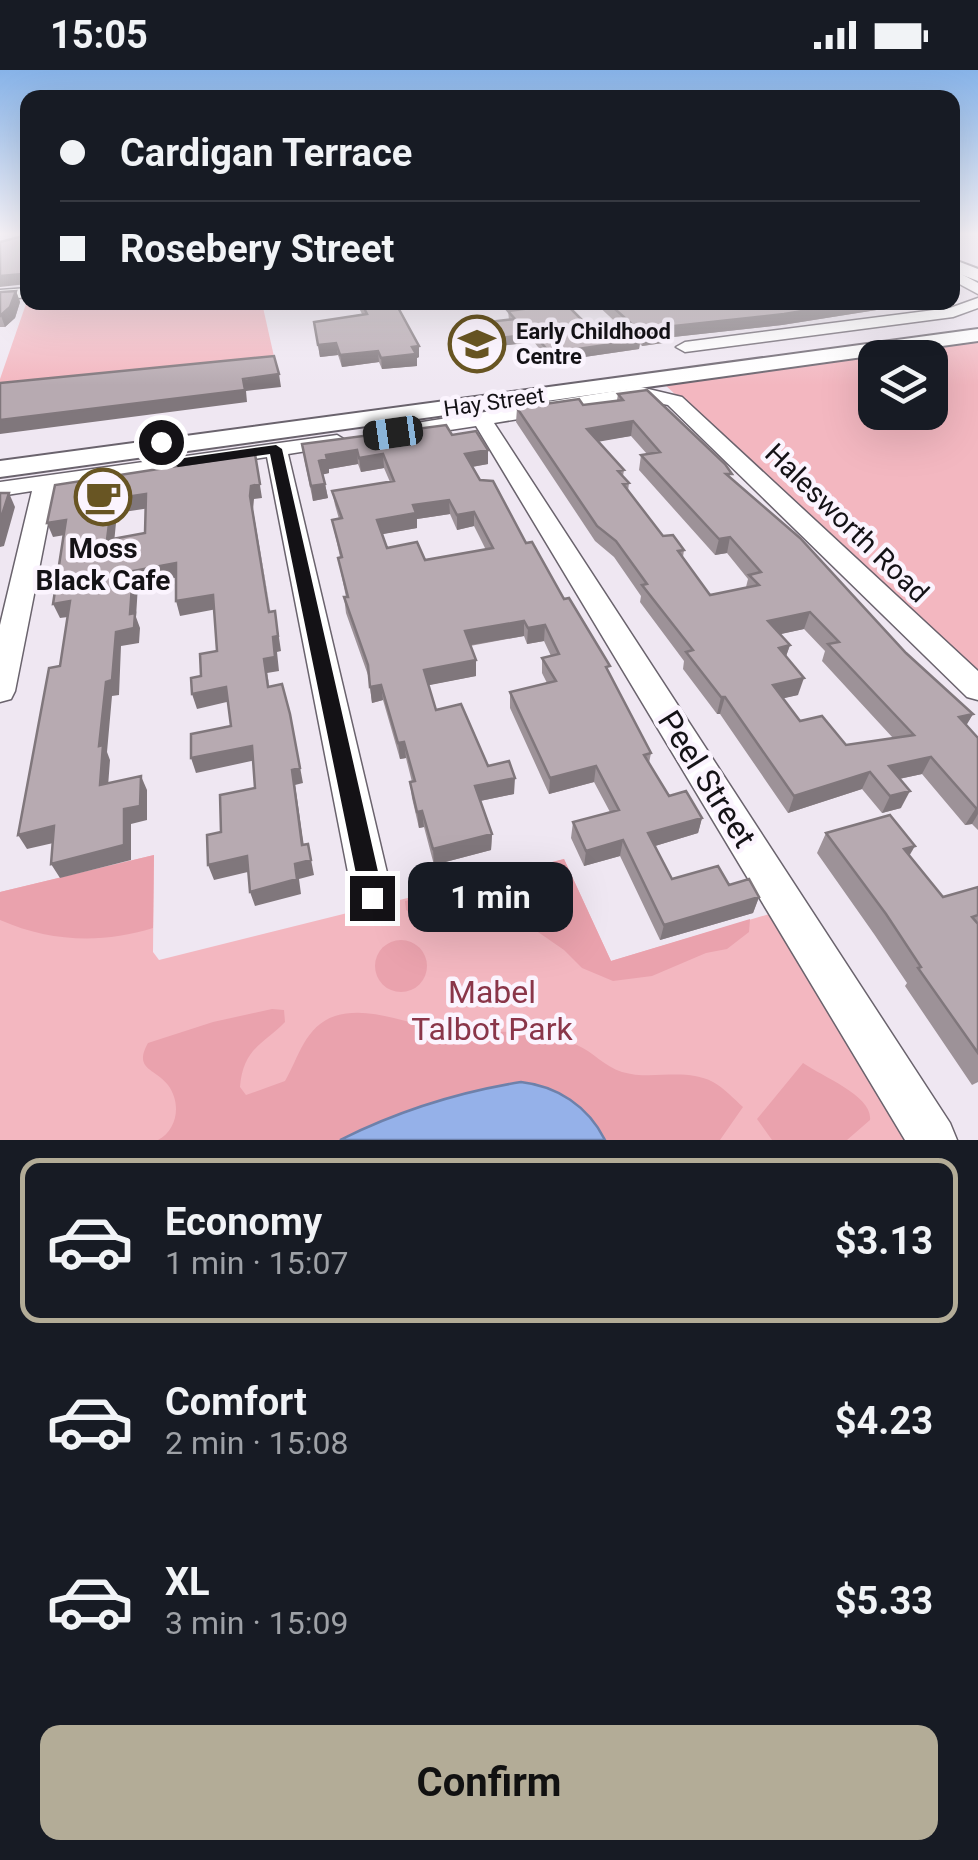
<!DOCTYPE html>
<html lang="en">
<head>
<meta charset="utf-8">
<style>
  body { margin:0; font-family:Roboto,sans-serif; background:#20242c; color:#f1f3f6; height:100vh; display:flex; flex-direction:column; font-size:38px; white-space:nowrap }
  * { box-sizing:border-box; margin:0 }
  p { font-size:32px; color:#9ea1a6 }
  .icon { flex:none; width:55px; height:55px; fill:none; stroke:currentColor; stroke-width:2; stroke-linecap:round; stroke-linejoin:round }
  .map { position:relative; height:1070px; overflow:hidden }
  .side { display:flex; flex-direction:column; background:#171b24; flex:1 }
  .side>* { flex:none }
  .guide { position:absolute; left:20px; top:20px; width:940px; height:220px; border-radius:20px; box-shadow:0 10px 40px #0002; display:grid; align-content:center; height:220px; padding:0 40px; background:#171b24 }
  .buttons { position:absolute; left:858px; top:270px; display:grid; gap:20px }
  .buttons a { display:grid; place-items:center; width:90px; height:90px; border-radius:20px; background:#171b24; box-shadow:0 10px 40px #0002; font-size:50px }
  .end { position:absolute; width:45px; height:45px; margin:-22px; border:12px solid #141216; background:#fff; box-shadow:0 0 0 5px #fff }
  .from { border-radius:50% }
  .bubble { position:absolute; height:70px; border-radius:20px; background:#171b24; box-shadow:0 10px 40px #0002; font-size:32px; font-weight:700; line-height:70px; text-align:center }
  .car { position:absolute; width:30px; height:60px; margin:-30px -15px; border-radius:12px; box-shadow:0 0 8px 2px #0007; background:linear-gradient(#222 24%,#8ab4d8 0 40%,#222 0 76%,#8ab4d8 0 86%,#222 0) }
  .guide b { display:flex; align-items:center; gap:35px; height:95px; font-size:38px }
  .guide b+b { border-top:2px solid #363941 }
  .guide i { width:25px; height:25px; background:#f1f3f6 }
  ul { padding:18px 0 0; list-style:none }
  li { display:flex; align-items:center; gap:30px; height:165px; margin:0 20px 15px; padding:0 20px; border:5px solid transparent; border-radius:20px }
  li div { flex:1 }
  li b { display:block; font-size:38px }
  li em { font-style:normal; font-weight:700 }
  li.selected { border-color:#b3ac97 }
  li>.icon { width:90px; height:90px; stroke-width:1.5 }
  .cta { display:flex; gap:20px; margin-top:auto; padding:20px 40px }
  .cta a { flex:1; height:115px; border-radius:20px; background:#b3ac97; color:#111; font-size:40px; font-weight:700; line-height:115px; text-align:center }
  .status { display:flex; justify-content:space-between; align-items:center; height:70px; padding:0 50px; background:#171b24; direction:ltr }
  .status svg { height:28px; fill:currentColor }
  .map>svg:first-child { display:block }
</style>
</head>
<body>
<div class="status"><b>15:05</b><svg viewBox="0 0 49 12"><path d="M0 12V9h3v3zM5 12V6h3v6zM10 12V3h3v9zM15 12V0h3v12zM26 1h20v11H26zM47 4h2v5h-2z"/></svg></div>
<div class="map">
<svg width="978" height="1070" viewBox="0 0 978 1070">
  <rect width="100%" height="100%" fill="#efe7f2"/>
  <g fill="#f3b7c0" fill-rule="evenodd">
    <polygon points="27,231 262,233 275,291 0,323 0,309"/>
    <path d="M978,268V606L663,313ZM875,288H930V342H875Z"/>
    <polygon points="154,785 153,882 159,890 564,789 611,891 776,842 914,1070 0,1070 0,822"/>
  </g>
  <g fill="#eaa2ad">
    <path d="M154,785L153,858C102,874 50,872 0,850V822Z"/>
    <polygon points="564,789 611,891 750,849 749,862 727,879 706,883 652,906 613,911 582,898 564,880 502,837 451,834 413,845 406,840 405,831"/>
    <circle cx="401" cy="896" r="26"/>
    <path d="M272,939L284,940L285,952C264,974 243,978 240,1017L246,1025L285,1011C299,987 305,956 335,946C371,935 411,956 448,960C492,965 533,955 577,975C593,982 604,996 622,1002C652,1011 684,997 713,1012C724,1018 734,1029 743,1037L720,1070H605L580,1037L521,1012L423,1037L372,1054L340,1070H158C177,1060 182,1034 168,1015C155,998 133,1000 148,973L213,952Z"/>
    <path d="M803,993C823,1007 873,1026 870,1050L847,1070H772L757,1049Z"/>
  </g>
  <path fill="#95b1e9" stroke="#6e81aa" stroke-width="2.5" d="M521,1012C557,1016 588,1036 605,1070H340C396,1042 459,1022 521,1012Z"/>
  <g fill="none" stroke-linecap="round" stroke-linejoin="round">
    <g stroke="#6a636d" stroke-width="3">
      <g id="minor">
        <polygon points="952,199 978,213 978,224 952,210"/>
        <polygon points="28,218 28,227 0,230 0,220"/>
        <polygon points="978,228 978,238 953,247 685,282 676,277 685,272 950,238"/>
        <polygon points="502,232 570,232 522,242"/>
        <polygon points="640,317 682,327 978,601 978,630 967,627 668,335 640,329 494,353 950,1053 957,1070 905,1070 476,356 404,367 394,361 404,355"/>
        <polygon points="337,365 347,371 344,375 288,384 393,828 387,841 373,846 359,841 353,828 267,387 55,418 15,621 11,629 0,632 0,555 32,421 0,426 0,412"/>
      </g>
    </g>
    <g stroke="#6a636d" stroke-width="4">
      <g id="major">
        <polygon points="952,189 978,199 978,211 952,201"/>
        <polygon points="978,259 978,271 0,407 0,391"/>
      </g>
    </g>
    <use href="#minor" fill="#fff" fill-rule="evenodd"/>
    <use href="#major" fill="#fff" fill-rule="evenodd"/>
  </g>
  <g fill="#9d9298" fill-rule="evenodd">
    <polygon points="16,221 20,232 15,248 5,257 0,257 0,222"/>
    <polygon points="356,232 395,232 419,276 419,287 417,288 417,296 382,299 379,292 342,297 338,285 320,287 314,252 362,244"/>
    <polygon points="594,232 909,232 908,235 782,255 664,268 663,273 642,276 640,274 639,279 550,292 534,272 491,277 480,261 480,253 509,250 508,241 544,237 544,234 594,262 623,259"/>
    <path d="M618,324L731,408L906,583L973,644L966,655L978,668V760L972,754L965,755L922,704L899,709L901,738L882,743L862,719L788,743L720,644H717L683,599L684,591L640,532L641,526L614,487L595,471L516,352L517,338L583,335L617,330ZM631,366L647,384L641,385L639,400L715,485L727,483L748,509L746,517L710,525L683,487L684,480L663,466L628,421L629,413L623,406L624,400L598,371ZM804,559L825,581L822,591L893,668L846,675L800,651L783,628L798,625L786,586L790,575L780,564Z"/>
    <path d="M452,365L488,380V394L472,397L480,410L526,473L564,529L609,604L651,683L649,693L669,726L702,748L698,763L655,776L672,809L729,815L759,827L753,843L660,870L620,786L584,796L571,768L573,752L610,742L594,712L549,724L510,638V622L547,613L542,603V588L551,586L544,571L527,574L524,566L470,576L476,606L428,615L436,640L514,724L480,731L492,764L491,780L434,795L424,757L419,758L412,728L410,712H412L406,688L400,689L383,630L372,633L369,608L346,543L344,527H346L338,488L340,487L332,450L339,449L335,435L332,421L390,412L384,398L361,402L358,394L329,399V403L323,404L328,428L313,431L304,388ZM450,444L457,460L474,456L486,480L425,490L387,478L382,464L417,458V449Z"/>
    <polygon points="826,763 909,785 943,827 978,817 978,1012 972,1015 905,916 907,913 874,864 817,783"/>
  </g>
  <g fill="#80777c">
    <polygon points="28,196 27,214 0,217 0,206"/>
    <polygon points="16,221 20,232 15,248 5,257 1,246"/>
    <polygon points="858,232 909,232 908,235 782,255 664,268 663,273 642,276 644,265 665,257"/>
    <polygon points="534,264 534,272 491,277 491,269"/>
    <polygon points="640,270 639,279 550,292 550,283"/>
    <polygon points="336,273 338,285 320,287 318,275"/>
    <polygon points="419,276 419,287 417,288 417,296 382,299 381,288"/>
    <polygon points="378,281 379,292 342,297 340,285"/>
    <polygon points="279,304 281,317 246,321 247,332 0,364 0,350"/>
    <polygon points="633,351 631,366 586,374 587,359"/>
    <polygon points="357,380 358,394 329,399 329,403 321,405 319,391 326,385"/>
    <polygon points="488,380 488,394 465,398 465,384"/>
    <polygon points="255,384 262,428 254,429 253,440 273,556 250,426"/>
    <polygon points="383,384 384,398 361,402 359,388"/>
    <polygon points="325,414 328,428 313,431 311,416"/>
    <polygon points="9,423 15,437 4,476 0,477 0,451"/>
    <polygon points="146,424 150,438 117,443 113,483 107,470 112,429"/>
    <polygon points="449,430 450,444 417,449 417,458 378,465 377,450 413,435"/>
    <polygon points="474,442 474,456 457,460 457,445"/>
    <polygon points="66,450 71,464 53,467 47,453"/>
    <polygon points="730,467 727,483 715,485 719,469"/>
    <polygon points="176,493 180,507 138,515 136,547 140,558 139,573 121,576 119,625 112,626 107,682 110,690 107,730 100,715 99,676 106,612 116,562 130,544 133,501"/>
    <polygon points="213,525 217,539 180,546 176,531"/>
    <polygon points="70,531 76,546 60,548 53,534"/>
    <polygon points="275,541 281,581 277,582 279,601 267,603 272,632 264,589 273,567"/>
    <polygon points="810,542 804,559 763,568 768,551"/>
    <polygon points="524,551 524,566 465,576 465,561"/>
    <polygon points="545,555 544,571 527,574 528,558"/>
    <polygon points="790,575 784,592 779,578"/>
    <polygon points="476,590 476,606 425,616 424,600"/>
    <polygon points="804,608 798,625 768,632 773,615"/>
    <polygon points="381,615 383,630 372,633 370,617"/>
    <polygon points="226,617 231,631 197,639 192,624"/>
    <polygon points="721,627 725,627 720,644 717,644"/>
    <polygon points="290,644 303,713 295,715 306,790 302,775 292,700"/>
    <polygon points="973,644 963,661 959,647"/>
    <polygon points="404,672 406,688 400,689 398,673"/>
    <polygon points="252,676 256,690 196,703 191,688"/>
    <polygon points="931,687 922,704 880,713 889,696"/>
    <polygon points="596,696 594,712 549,724 550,708"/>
    <polygon points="870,702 862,719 788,743 794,726"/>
    <polygon points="141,706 147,720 147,750 131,754 131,790 60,808 51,794 124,739"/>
    <polygon points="515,708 514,724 475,732 475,716"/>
    <polygon points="910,721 901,738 882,743 890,726"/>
    <polygon points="976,738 978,738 978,744 972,754 965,755"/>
    <polygon points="422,741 424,757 419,758 417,742"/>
    <polygon points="702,748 698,763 645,779 648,763"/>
    <polygon points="54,756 62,771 27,779 18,765"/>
    <polygon points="492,764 491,780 434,795 433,779"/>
    <polygon points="623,770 620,786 584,796 586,781"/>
    <polygon points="308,774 314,805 299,809 301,824 255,836 250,822 295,794"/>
    <polygon points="915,776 904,795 904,779"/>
    <polygon points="247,786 252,801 214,810 208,795"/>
    <polygon points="759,827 753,843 660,870 664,855"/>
  </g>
  <g fill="#b7aab1" stroke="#80777c" stroke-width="2.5" fill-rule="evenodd">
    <polygon points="26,165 28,165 28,196 23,197 23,204 0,206 0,172"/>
    <polygon points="16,221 10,237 0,246 0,222"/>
    <polygon points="361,232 395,232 419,276 412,277 416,284 381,288 378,281 340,285 336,273 318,275 314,252 367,244"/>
    <polygon points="550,232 564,232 594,262 626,259 640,270 550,283 534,264 491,269 480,253 515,249 508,241 547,236 544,234"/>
    <polygon points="607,232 858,232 784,244 665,257 661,259 665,262 644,265"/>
    <polygon points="274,286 279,304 243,309 245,320 0,350 0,313"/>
    <path d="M647,320L725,394L732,404H726L800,468L906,583L973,644L959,647L978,668V738H976L931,687L889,696L910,721L890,726L870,702L794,726L725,627H721L686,582L693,580L642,515L647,514L616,471L597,456L517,338L579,329L583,335L623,330L618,324ZM633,351L660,382L641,385L719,469L730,467L761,502L749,505L759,515L710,525L678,481L684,480L673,465L663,466L623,414L629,413L618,401L624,400L587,359ZM810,542L839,572L828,574L914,665L846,675L822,646L800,651L773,615L804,608L779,578L790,575L768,551Z"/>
    <path d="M446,355L452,365L476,361L488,380L465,384L480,410L493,411L526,473L532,472L564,529L569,528L610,596L606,597L651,683L644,685L669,726L686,721L702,748L648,763L672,809L718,796L729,815L749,809L759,827L664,855L623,770L586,781L573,752L619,740L596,696L550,708L510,622L556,611L542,588L559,584L545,555L528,558L524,551L465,561L476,590L424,600L436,640L461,634L488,696L509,691L515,708L475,716L492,764L433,779L422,741L417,742L410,712L415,711L404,672L398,673L381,615L370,617L368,595L344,527H348L338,488L342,487L332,450L342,448L332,421L394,411L383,384L359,388L357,380L326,385L327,389L319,391L325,414L311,416L302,374ZM449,430L457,445L474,442L493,478L425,490L417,472L387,478L377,450L416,443L413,435Z"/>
    <path d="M255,384L260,414L251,416L250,426L269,542L275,541L278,566L273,567L275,587L264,589L268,617L282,614L290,644L300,698L292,700L298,744L302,775L308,774L311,790L295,794L297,809L250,822L247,786L208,795L207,765L221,762L220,725L255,718L252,676L191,688V664L231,656L226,617L192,624L191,608L201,606L200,584L217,581L213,525L176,531V493L133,501L130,544L135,543L134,558L116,562L112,610L106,612L99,676L103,675L100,715L141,706L140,736L124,739V775L51,794L54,756L18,765L49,598L60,596L70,531L53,534L66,450L47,453L55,415ZM146,424L145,463L107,470L112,429Z"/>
    <polygon points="0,423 9,423 0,451"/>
    <polygon points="890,745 915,776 904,779 943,827 978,817 978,845 972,847 978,854 978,983 918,898 921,897 886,844 826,763"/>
  </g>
  <linearGradient id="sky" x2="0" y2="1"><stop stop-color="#87b3e8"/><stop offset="0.52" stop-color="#f8f4f9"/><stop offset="1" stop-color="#f8f4f9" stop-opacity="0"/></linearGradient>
  <rect width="978" height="315" fill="url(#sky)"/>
  <polygon fill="#141216" points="161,369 182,379 184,388 276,375 282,379 384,828 381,836 372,839 364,836 361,828 270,384 178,397 172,393 171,383 155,372"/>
  <defs>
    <g id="school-ring" transform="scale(2.875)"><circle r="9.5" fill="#fbf4fe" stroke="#685523" stroke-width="1.5"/><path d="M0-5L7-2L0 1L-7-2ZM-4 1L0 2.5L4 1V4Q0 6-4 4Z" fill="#685523"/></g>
    <g id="cafe-ring" transform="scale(2.875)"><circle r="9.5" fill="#fbf4fe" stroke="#685523" stroke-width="1.5"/><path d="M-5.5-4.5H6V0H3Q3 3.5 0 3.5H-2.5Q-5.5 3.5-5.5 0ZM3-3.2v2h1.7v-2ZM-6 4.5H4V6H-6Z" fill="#685523"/></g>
  </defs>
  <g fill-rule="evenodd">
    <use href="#school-ring" x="477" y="274"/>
    <use href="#cafe-ring" x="103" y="427"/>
  </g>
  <g text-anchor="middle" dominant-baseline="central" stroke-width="9" stroke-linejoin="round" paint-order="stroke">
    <g font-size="22" font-weight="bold" fill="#141216" stroke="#fbf4fe" text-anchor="start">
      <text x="516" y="261">Early Childhood<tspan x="516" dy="25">Centre</tspan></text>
    </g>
    <g font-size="22" fill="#141216" stroke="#fbf4fe">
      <text transform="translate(494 332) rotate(-8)">Hay Street</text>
    </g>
    <g font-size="28" fill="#141216" stroke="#fbf4fe">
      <text transform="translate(847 453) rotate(44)">Halesworth Road</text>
    </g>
    <g font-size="28" font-weight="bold" fill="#141216" stroke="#fbf4fe">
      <text x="103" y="478">Moss<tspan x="103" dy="32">Black Cafe</tspan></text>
    </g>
    <g font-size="32" fill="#141216" stroke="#fbf4fe">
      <text transform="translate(707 709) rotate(58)">Peel Street</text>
    </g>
    <g font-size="32" fill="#8a3649" stroke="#fbf4fe">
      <text x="492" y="922">Mabel<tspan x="492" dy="37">Talbot Park</tspan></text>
    </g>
  </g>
</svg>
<div class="buttons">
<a><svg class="icon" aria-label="layers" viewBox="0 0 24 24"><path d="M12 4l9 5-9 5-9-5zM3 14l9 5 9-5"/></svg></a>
</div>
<i class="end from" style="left:161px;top:372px"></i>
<i class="end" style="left:372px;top:828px"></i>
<div class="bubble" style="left:408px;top:792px;width:165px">1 min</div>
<i class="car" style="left:393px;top:363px;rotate:262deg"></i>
<div class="guide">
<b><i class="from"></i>Cardigan Terrace</b>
<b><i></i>Rosebery Street</b>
</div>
</div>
<section class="side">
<ul>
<li class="selected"><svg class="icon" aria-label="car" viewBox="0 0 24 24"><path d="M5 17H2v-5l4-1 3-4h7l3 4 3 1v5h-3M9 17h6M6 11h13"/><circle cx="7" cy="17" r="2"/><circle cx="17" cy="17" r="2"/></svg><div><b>Economy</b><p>1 min · 15:07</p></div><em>$3.13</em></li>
<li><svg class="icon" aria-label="car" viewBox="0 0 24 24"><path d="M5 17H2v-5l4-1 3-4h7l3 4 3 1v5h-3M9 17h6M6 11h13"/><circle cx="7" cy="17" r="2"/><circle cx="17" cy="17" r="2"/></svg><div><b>Comfort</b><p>2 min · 15:08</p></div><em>$4.23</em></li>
<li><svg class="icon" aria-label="car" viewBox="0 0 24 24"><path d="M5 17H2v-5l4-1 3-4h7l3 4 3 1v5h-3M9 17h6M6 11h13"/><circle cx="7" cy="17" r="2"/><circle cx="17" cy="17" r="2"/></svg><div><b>XL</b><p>3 min · 15:09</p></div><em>$5.33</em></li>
</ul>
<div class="cta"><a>Confirm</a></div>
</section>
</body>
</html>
